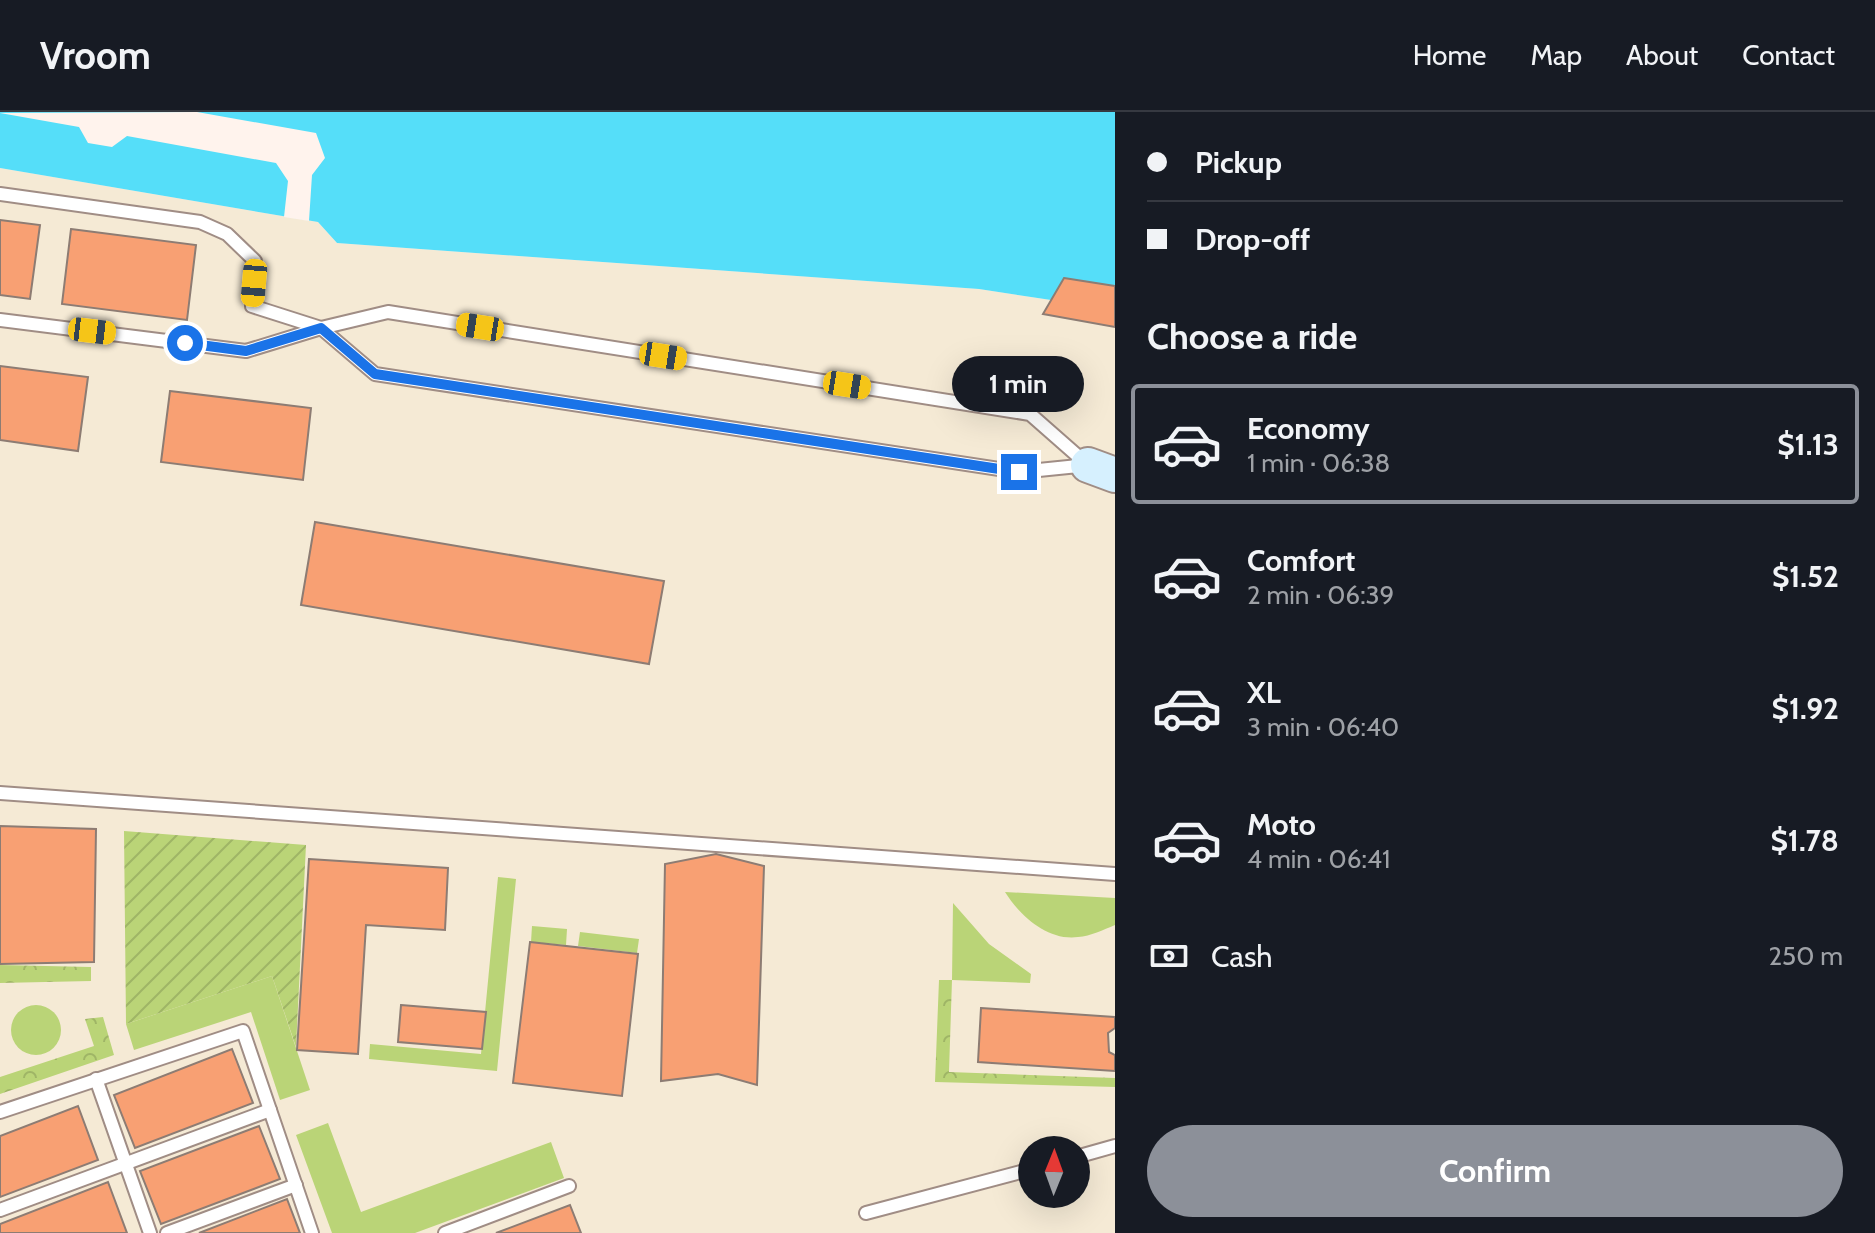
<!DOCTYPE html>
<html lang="en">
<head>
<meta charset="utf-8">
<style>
  body { margin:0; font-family:Cabin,sans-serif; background:#242831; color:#f1f3f6; height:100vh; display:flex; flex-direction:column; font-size:30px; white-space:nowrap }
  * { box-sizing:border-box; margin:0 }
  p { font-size:26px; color:#9ea1a6 }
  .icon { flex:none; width:44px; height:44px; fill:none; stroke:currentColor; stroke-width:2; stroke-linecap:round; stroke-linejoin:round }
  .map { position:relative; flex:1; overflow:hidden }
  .sheet { display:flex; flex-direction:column; background:#171b24; width:760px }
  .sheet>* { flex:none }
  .banner { display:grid; align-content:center; height:176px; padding:0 32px; background:#171b24 }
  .needle { width:52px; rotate:1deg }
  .tools { position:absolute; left:1018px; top:1024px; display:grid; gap:16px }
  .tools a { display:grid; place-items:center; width:72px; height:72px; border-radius:50%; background:#171b24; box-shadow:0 8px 32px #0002; font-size:40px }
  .end { position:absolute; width:36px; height:36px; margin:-18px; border:10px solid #1a73e8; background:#fff; box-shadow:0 0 0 4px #fff }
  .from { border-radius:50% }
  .bubble { position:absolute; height:56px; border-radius:28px; background:#171b24; box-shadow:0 8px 32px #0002; font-size:26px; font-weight:700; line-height:56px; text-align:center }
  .car { position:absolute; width:24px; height:48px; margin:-24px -12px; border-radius:10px; box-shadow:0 0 6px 2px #0007; background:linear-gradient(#f5c518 24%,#345 0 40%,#f5c518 0 76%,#345 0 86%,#f5c518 0) }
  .banner b { display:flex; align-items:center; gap:28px; height:76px; font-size:30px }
  .banner b+b { border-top:2px solid #363941 }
  .banner i { width:20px; height:20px; background:#f1f3f6 }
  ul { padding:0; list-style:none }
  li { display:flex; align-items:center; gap:24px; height:120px; margin:0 16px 12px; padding:0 16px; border:4px solid transparent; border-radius:8px }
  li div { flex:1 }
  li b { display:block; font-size:30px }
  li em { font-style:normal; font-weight:700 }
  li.current { border-color:#8c9099 }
  li>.icon { width:72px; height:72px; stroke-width:1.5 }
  h2 { padding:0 32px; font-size:36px; line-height:96px }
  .pay { display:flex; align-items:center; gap:20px; height:88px; padding:0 32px; font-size:30px }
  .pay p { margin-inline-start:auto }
  .action { display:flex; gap:16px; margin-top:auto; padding:16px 32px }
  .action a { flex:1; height:92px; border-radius:48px; background:#8c9099; color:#fff; font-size:32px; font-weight:700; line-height:92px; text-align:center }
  header { display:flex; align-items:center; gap:48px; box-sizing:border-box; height:112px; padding:0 40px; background:#171b24; border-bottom:2px solid #363941 }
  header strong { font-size:38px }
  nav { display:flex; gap:44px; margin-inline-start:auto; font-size:28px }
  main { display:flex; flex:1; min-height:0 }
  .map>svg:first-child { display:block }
</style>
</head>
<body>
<header>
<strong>Vroom</strong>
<nav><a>Home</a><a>Map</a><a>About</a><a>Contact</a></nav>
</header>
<main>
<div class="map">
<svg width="1115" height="1121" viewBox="0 0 1115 1121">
  <defs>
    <pattern id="forest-crowns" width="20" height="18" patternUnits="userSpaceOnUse" patternTransform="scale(2)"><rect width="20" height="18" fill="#bad477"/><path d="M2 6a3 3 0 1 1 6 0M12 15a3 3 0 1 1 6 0" fill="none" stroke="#9fb566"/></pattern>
    <pattern id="garden-furrows" width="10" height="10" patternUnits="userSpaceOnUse" patternTransform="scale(2)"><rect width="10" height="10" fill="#bad477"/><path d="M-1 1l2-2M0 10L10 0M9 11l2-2" fill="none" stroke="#9fb566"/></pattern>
  </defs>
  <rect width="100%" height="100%" fill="#fff3ed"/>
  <path fill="#f5ead5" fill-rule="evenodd" d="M0,56L318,110L337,131L979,177L1051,188L1044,202L1115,215V1121H0ZM1032,1038H1076V1082H1032Z"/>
  <g fill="#bad477">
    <polygon points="498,765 516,767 497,959 369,947 370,932 481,942"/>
    <path d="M1005,780L1115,786V813C1103,818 1091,824 1078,825C1048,829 1020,804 1005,780Z"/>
    <polygon points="953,791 989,832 1031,862 1030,871 952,868"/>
    <polygon points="532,814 567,817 566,833 531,830"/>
    <polygon points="580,820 639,827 637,841 578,834"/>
    <polygon points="272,864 310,978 280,988 251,900 134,938 126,912"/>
    <circle cx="36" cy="918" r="25"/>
    <polygon points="328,1011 361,1100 551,1030 564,1066 415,1121 332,1121 296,1023"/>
  </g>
  <g fill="url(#forest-crowns)">
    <polygon points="0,853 91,855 91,869 0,871"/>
    <polygon points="939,868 952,868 949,960 1115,966 1115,975 935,970"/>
    <polygon points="103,905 114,943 0,982 0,965 94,934 85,907"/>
  </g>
  <polygon fill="url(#garden-furrows)" points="124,719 306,733 296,935 272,864 126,912"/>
  <polygon fill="#55def9" points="0,0 1115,0 1115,174 1064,166 1051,188 979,177 337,131 318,110 0,56"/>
  <polygon fill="#fff3ed" points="197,0 316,21 325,46 312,63 309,109 284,105 288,69 276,51 127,24 112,35 88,31 79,15 0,1"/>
  <g fill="#f8a073" stroke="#8d7c73" stroke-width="2">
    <polygon points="0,108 40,113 30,187 0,183"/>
    <polygon points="71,117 196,133 187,208 62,192"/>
    <polygon points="1064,166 1115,174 1115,215 1043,202"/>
    <polygon points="0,254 88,265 78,339 0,328"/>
    <polygon points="170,279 311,296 303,368 161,350"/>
    <polygon points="315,410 664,469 649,552 301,493"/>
    <polygon points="0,714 96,717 94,850 0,852"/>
    <polygon points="716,742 764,754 757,973 718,962 661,969 665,752"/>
    <polygon points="309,747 448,756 445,818 366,813 358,942 297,938"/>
    <polygon points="530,830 638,842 622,984 513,971"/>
    <polygon points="401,893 486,900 482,937 398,930"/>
    <polygon points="981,896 1115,905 1115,916 1108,921 1109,940 1115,943 1115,959 978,950"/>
    <polygon points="232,937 253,991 135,1036 114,983"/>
    <polygon points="78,994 98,1048 0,1085 0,1024"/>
    <polygon points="259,1014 280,1067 161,1112 140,1059"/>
    <polygon points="108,1070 127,1121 0,1121 0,1112"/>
    <polygon points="287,1087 300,1121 199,1121"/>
    <polygon points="570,1093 581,1121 496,1121"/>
  </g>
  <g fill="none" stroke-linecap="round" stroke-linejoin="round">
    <g stroke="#a08d85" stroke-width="16">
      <g id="lane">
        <polyline points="0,82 200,110 227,122 255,149 252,194 321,216"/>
        <polygon points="388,200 1030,302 1088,353 1019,360 375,262 321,216"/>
        <polyline points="0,208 246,239 321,216"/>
        <polyline points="0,681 1115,762"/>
        <polyline points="96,967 150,1121"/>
        <polyline points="0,1000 243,919 312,1121"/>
        <polyline points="1076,1045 1115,1034"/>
        <polyline points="0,1098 270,998"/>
        <polyline points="866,1101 1032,1057"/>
        <polyline points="167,1121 296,1073"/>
        <polyline points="445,1121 569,1074"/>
      </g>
    </g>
    <g stroke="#a08d85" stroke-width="38">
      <polyline id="secondary" points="1088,353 1115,363"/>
    </g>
    <use href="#lane" stroke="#fff" stroke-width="12"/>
    <use href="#secondary" stroke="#d6f0fe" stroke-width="34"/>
  </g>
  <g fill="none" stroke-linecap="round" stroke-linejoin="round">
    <polyline stroke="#1a73e8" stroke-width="10" points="185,231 246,239 321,216 375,262 1019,360"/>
  </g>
</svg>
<div class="tools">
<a><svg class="needle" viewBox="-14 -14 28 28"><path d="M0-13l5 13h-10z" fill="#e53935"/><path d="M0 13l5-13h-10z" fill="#9ea1a6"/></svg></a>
</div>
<i class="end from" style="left:185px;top:231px"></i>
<i class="end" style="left:1019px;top:360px"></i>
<div class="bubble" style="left:952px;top:244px;width:132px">1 min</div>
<i class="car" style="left:254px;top:171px;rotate:185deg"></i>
<i class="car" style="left:480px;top:215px;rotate:279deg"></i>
<i class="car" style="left:92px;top:219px;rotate:97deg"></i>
<i class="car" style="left:663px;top:244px;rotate:99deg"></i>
<i class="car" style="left:847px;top:273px;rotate:99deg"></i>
</div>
<section class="sheet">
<div class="banner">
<b><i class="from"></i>Pickup</b>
<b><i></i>Drop-off</b>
</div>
<h2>Choose a ride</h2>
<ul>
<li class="current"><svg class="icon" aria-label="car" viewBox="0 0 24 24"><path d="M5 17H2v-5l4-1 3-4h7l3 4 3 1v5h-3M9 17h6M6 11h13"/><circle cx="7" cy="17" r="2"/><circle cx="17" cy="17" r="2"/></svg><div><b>Economy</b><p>1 min · 06:38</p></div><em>$1.13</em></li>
<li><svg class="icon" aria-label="car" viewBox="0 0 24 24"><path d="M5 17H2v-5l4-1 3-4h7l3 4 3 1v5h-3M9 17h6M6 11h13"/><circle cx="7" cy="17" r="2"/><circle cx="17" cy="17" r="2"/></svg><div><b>Comfort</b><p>2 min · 06:39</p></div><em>$1.52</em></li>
<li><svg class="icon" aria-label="car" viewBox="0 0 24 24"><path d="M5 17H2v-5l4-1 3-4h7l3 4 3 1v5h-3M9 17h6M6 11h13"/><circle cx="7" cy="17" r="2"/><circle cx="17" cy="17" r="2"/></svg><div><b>XL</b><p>3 min · 06:40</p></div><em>$1.92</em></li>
<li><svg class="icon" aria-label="car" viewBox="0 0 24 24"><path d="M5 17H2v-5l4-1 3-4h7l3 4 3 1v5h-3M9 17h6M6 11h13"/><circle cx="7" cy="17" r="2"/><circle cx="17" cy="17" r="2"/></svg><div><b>Moto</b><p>4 min · 06:41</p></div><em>$1.78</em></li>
</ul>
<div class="pay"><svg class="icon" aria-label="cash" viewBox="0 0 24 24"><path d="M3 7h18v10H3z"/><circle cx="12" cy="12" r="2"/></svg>Cash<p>250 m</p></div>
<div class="action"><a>Confirm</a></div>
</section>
</main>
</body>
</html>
